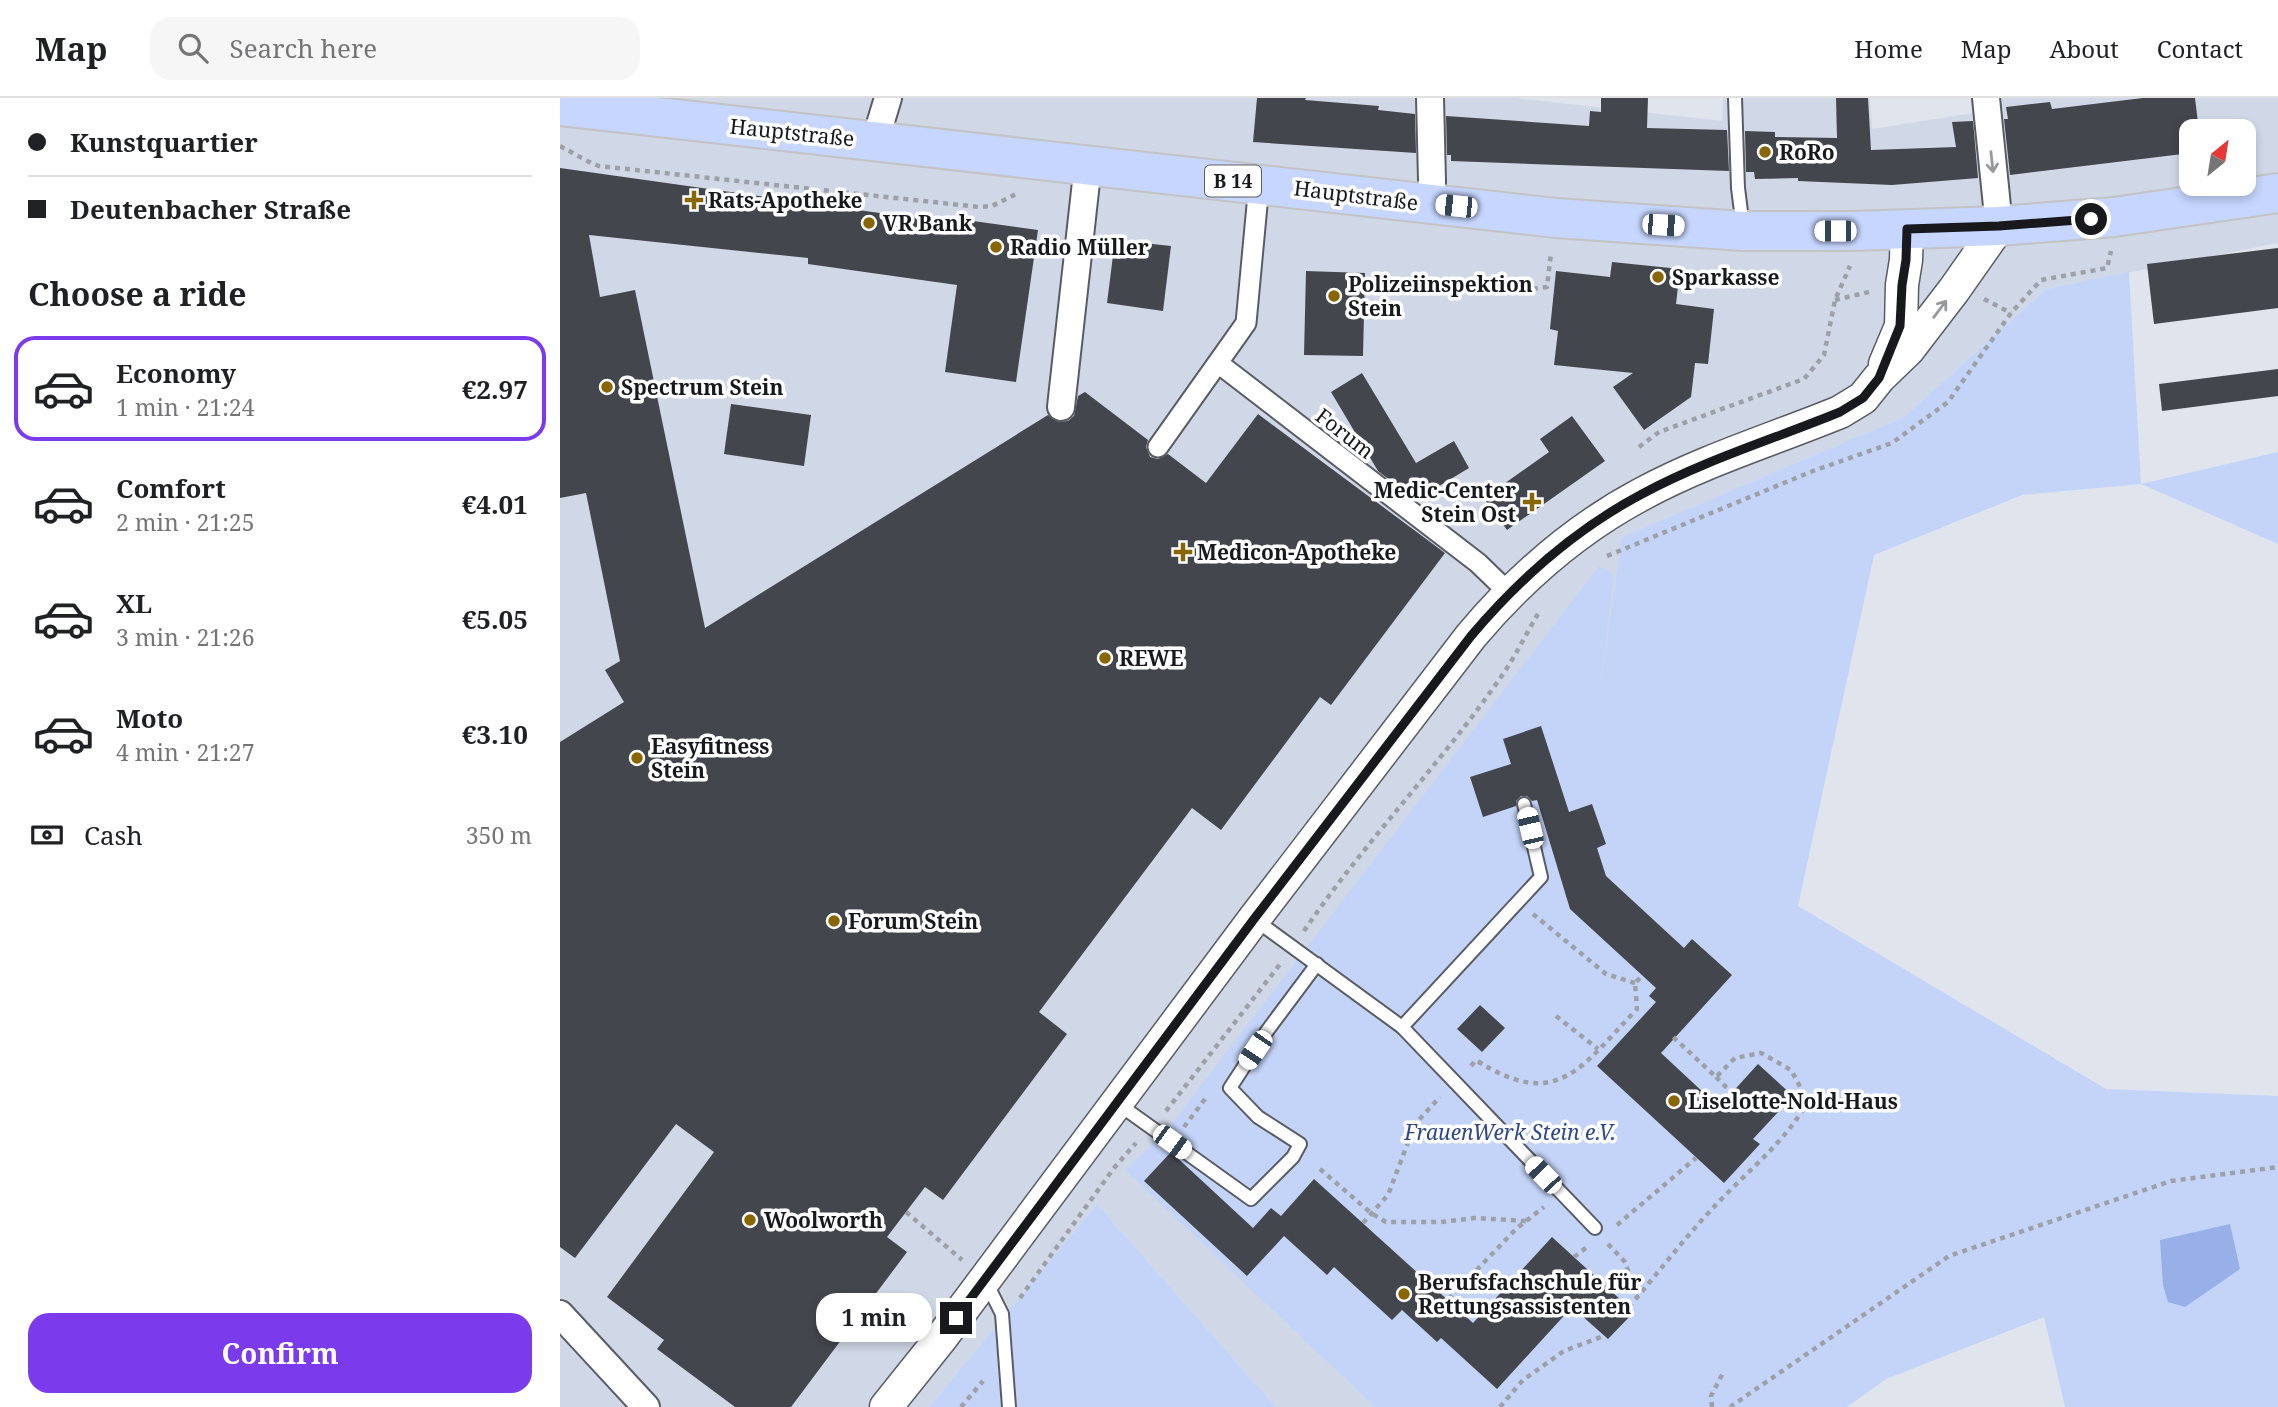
<!DOCTYPE html>
<html lang="en">
<head>
<meta charset="utf-8">
<style>
  body { margin:0; font-family:"Noto Serif",serif; background:#f6f6f6; color:#202124; height:100vh; display:flex; flex-direction:column; font-size:26px; white-space:nowrap }
  * { box-sizing:border-box; margin:0 }
  p { font-size:23px; color:#757577 }
  .icon { flex:none; width:38px; height:38px; fill:none; stroke:currentColor; stroke-width:2; stroke-linecap:round; stroke-linejoin:round }
  .map { position:relative; flex:1; overflow:hidden }
  .panel { display:flex; flex-direction:column; background:#fff; width:560px }
  .panel>* { flex:none }
  .hud { display:grid; align-content:center; height:154px; padding:0 28px; background:#fff }
  .needle { width:46px; rotate:30deg }
  .buttons { position:absolute; left:1619px; top:21px; display:grid; gap:14px }
  .buttons a { display:grid; place-items:center; width:77px; height:77px; border-radius:14px; background:#fff; box-shadow:0 4px 10px #0003; font-size:35px }
  .end { position:absolute; width:32px; height:32px; margin:-16px; border:9px solid #17191c; background:#fff; box-shadow:0 0 0 4px #fff }
  .from { border-radius:50% }
  .bubble { position:absolute; height:49px; border-radius:21px; background:#fff; box-shadow:0 4px 10px #0003; font-size:23px; font-weight:700; line-height:49px; text-align:center }
  .car { position:absolute; width:21px; height:42px; margin:-21px -10px; border-radius:9px; box-shadow:0 0 5px 2px #0007; background:linear-gradient(#fff 24%,#345 0 40%,#fff 0 76%,#345 0 86%,#fff 0) }
  .hud b { display:flex; align-items:center; gap:24px; height:66px; font-size:26px }
  .hud b+b { border-top:2px solid #e0e0e0 }
  .hud i { width:18px; height:18px; background:#202124 }
  ul { padding:0; list-style:none }
  li { display:flex; align-items:center; gap:21px; height:105px; margin:0 14px 10px; padding:0 14px; border:4px solid transparent; border-radius:21px }
  li div { flex:1 }
  li b { display:block; font-size:26px }
  li em { font-style:normal; font-weight:700 }
  li.selected { border-color:#7c3aed }
  li>.icon { width:63px; height:63px; stroke-width:1.5 }
  h2 { padding:0 28px; font-size:32px; line-height:84px }
  .pay { display:flex; align-items:center; gap:18px; height:77px; padding:0 28px; font-size:26px }
  .pay p { margin-inline-start:auto }
  .action { display:flex; gap:14px; margin-top:auto; padding:14px 28px }
  .action a { flex:1; height:80px; border-radius:21px; background:#7c3aed; color:#fff; font-size:28px; font-weight:700; line-height:80px; text-align:center }
  header { display:flex; align-items:center; gap:42px; box-sizing:border-box; height:98px; padding:0 35px; background:#fff; border-bottom:2px solid #e0e0e0 }
  header strong { font-size:33px }
  nav { display:flex; gap:38px; margin-inline-start:auto; font-size:24px }
  .search { width:490px; height:63px; background:#f6f6f6; display:flex; align-items:center; gap:18px; box-sizing:border-box; padding:0 24px; border-radius:21px; color:#757577; font-size:26px }
  main { display:flex; flex:1; min-height:0 }
  .map>svg:first-child { display:block }
</style>
</head>
<body>
<header>
<strong>Map</strong>
<div class="search"><svg class="icon" aria-label="search" viewBox="0 0 24 24"><circle cx="10" cy="10" r="6"/><path d="M15 15l6 6"/></svg>Search here</div>
<nav><a>Home</a><a>Map</a><a>About</a><a>Contact</a></nav>
</header>
<main>
<section class="panel">
<div class="hud">
<b><i class="from"></i>Kunstquartier</b>
<b><i></i>Deutenbacher Straße</b>
</div>
<h2>Choose a ride</h2>
<ul>
<li class="selected"><svg class="icon" aria-label="car" viewBox="0 0 24 24"><path d="M5 17H2v-5l4-1 3-4h7l3 4 3 1v5h-3M9 17h6M6 11h13"/><circle cx="7" cy="17" r="2"/><circle cx="17" cy="17" r="2"/></svg><div><b>Economy</b><p>1 min · 21:24</p></div><em>€2.97</em></li>
<li><svg class="icon" aria-label="car" viewBox="0 0 24 24"><path d="M5 17H2v-5l4-1 3-4h7l3 4 3 1v5h-3M9 17h6M6 11h13"/><circle cx="7" cy="17" r="2"/><circle cx="17" cy="17" r="2"/></svg><div><b>Comfort</b><p>2 min · 21:25</p></div><em>€4.01</em></li>
<li><svg class="icon" aria-label="car" viewBox="0 0 24 24"><path d="M5 17H2v-5l4-1 3-4h7l3 4 3 1v5h-3M9 17h6M6 11h13"/><circle cx="7" cy="17" r="2"/><circle cx="17" cy="17" r="2"/></svg><div><b>XL</b><p>3 min · 21:26</p></div><em>€5.05</em></li>
<li><svg class="icon" aria-label="car" viewBox="0 0 24 24"><path d="M5 17H2v-5l4-1 3-4h7l3 4 3 1v5h-3M9 17h6M6 11h13"/><circle cx="7" cy="17" r="2"/><circle cx="17" cy="17" r="2"/></svg><div><b>Moto</b><p>4 min · 21:27</p></div><em>€3.10</em></li>
</ul>
<div class="pay"><svg class="icon" aria-label="cash" viewBox="0 0 24 24"><path d="M3 7h18v10H3z"/><circle cx="12" cy="12" r="2"/></svg>Cash<p>350 m</p></div>
<div class="action"><a>Confirm</a></div>
</section>
<div class="map">
<svg width="1718" height="1309" viewBox="0 0 1718 1309">
  <rect width="100%" height="100%" fill="#e0e4ed"/>
  <path fill="#d0d7e7" fill-rule="evenodd" d="M0,0H954L1162,23L1163,0H1310L1312,31L1433,12L1443,0H1718V145L1486,191L1344,319L1062,439L1139,1309H716L537,1106L369,1309H0ZM1631,33H1684V86H1631Z"/>
  <g fill="#c4d4f9">
    <polygon points="1569,174 1581,386 1718,354 1718,446 1581,386 1462,397 1314,457 1238,808 1546,991 1718,998 1718,1309 1505,1309 1484,1219 1326,1281 1287,1309 815,1309 565,1072 603,1037 1039,468 1054,476 1039,599 1062,439 1344,319 1486,191"/>
    <polygon points="537,1106 716,1309 369,1309"/>
  </g>
  <polygon fill="#98b0e7" points="1670,1126 1680,1171 1625,1209 1608,1204 1603,1187 1600,1142"/>
  <g fill="#43464d">
    <polygon points="697,0 746,0 745,2 819,8 818,12 855,16 856,55 693,44"/>
    <polygon points="1041,0 1088,0 1087,30 1167,32 1169,73 891,63 891,57 887,57 886,18 1029,28 1030,13 1041,14"/>
    <polygon points="1276,0 1308,0 1311,52 1396,49 1392,24 1413,23 1418,80 1332,87 1238,83 1238,80 1195,81 1194,74 1186,74 1185,33 1215,34 1215,39 1277,40"/>
    <polygon points="1583,0 1635,0 1639,33 1631,33 1631,55 1450,77 1444,21 1448,21 1446,9 1490,4 1492,11"/>
    <polygon points="0,70 405,127 406,122 478,132 456,284 385,274 397,187 248,166 248,160 29,137 40,199 75,192 145,530 488,317 499,324 508,323 514,318 518,298 525,294 588,342 586,349 590,359 598,361 608,356 646,385 698,316 885,455 771,607 760,599 661,732 632,710 479,914 507,936 383,1102 365,1089 327,1139 347,1154 231,1309 175,1309 97,1251 104,1242 47,1199 154,1054 116,1026 15,1160 0,1149 0,644 64,604 45,572 60,563 26,395 0,400"/>
    <polygon points="555,142 611,148 603,213 547,205"/>
    <polygon points="1718,150 1718,210 1594,226 1587,166"/>
    <polygon points="1052,164 1120,171 1116,206 1154,211 1148,266 1135,265 1131,299 1084,332 1053,289 1073,275 994,267 998,233 990,231 996,173 1050,179"/>
    <polygon points="746,173 805,175 803,258 744,257"/>
    <polygon points="1718,271 1718,298 1602,313 1599,286"/>
    <polygon points="802,275 856,365 894,343 909,370 856,402 818,373 771,294"/>
    <polygon points="171,306 251,317 244,368 164,356"/>
    <polygon points="1012,318 1045,363 947,432 924,400 989,354 980,341"/>
    <polygon points="981,628 1009,714 1032,706 1046,746 1037,750 1046,778 1124,850 1132,841 1172,877 1101,955 1159,1009 1198,966 1233,998 1193,1041 1200,1046 1164,1085 1037,968 1096,904 1089,898 1096,890 1010,811 977,702 972,703 967,698 961,698 956,703 956,708 923,719 910,679 951,666 943,641"/>
    <polygon points="920,907 945,930 922,954 897,931"/>
    <polygon points="611,1054 693,1130 711,1110 721,1118 754,1081 913,1225 992,1139 1074,1214 1048,1241 1012,1209 937,1291 881,1240 877,1244 842,1212 832,1222 774,1169 767,1177 724,1138 687,1178 584,1083"/>
  </g>
  <g fill="none" stroke-linecap="round" stroke-linejoin="round">
    <g stroke="#595c64" stroke-width="16">
      <g id="service">
        <polyline points="1175,0 1178,90 1183,129"/>
        <polyline points="694,821 842,929 981,779 964,706"/>
        <polyline points="842,929 1035,1130"/>
        <polyline points="557,1005 691,1101 733,1059 740,1046 698,1019 670,990 707,933 757,866"/>
        <polyline points="426,1184 442,1216 449,1309"/>
      </g>
    </g>
    <g stroke="#595c64" stroke-width="23">
      <g id="pedestrian">
        <polyline points="658,265 918,465 949,495"/>
        <polyline points="598,349 686,225 699,86"/>
      </g>
    </g>
    <g stroke="#595c64" stroke-width="30">
      <g id="minor">
        <polyline points="870,0 872,83 871,106"/>
        <polyline points="1426,0 1439,128"/>
        <polyline points="315,43 328,0"/>
        <polyline points="501,309 528,66"/>
        <polyline points="0,1216 86,1309"/>
      </g>
    </g>
    <g stroke="#595c64" stroke-width="35">
      <g id="tertiary">
        <polyline points="1325,266 1341,228 1342,187 1346,162 1347,131"/>
        <path d="M326,1309L382,1239L694,821L911,538C959,481 1016,431 1082,396C1145,362 1214,341 1280,314L1303,300L1319,280L1348,252L1394,192L1439,128"/>
      </g>
    </g>
    <g stroke="#c3c3c4" stroke-width="42">
      <polyline id="primary" points="0,8 996,120 1183,133 1292,133 1439,128 1554,119 1718,95"/>
    </g>
    <g stroke="#9da0a7" stroke-width="4.5" stroke-dasharray="5 5" stroke-linecap="butt">
      <polyline points="0,48 31,65 39,68 419,109 432,108 456,96"/>
      <polyline points="963,192 987,189 991,155"/>
      <polyline points="1424,201 1451,215"/>
      <polyline points="1275,202 1309,194"/>
      <polyline points="1079,349 1099,334 1244,281 1264,257 1275,202 1290,168"/>
      <polyline points="1047,458 1253,373 1332,345 1388,304 1451,215 1481,182 1547,170 1551,153"/>
      <polyline points="973,816 1046,876 1075,885"/>
      <path d="M744,833C805,743 882,665 943,576C956,557 966,536 978,516"/>
      <polyline points="996,918 1038,951"/>
      <path d="M911,968L916,962C998,1015 1022,968 1077,911L1075,885L1083,877"/>
      <polyline points="1156,979 1172,995"/>
      <polyline points="606,1013 721,865"/>
      <polyline points="624,1029 648,997"/>
      <polyline points="760,1071 811,1115 826,1124 881,1124 915,1120 966,1123"/>
      <polyline points="346,1114 402,1162"/>
      <polyline points="803,1125 828,1097 855,1026 880,999"/>
      <polyline points="1057,1127 1136,1060"/>
      <polyline points="1048,1146 1065,1164 1077,1199"/>
      <polyline points="1014,1159 1027,1149"/>
      <polyline points="460,1200 554,1070 576,1045"/>
      <polyline points="882,1208 957,1130 984,1109"/>
      <path d="M1069,1209C1097,1176 1123,1142 1152,1111C1184,1076 1225,1045 1248,1003L1231,972L1201,955L1175,960L1156,979L1111,937"/>
      <polyline points="401,1309 423,1283"/>
      <polyline points="940,1309 963,1282 1004,1253 1044,1238"/>
      <polyline points="1152,1309 1151,1298 1164,1273"/>
      <polyline points="1170,1309 1389,1158 1611,1083 1718,1069"/>
    </g>
    <use href="#service" stroke="#fff" stroke-width="12"/>
    <use href="#pedestrian" stroke="#fff" stroke-width="19"/>
    <use href="#minor" stroke="#fff" stroke-width="26"/>
    <use href="#tertiary" stroke="#fff" stroke-width="32"/>
    <use href="#primary" stroke="#c6d6fe" stroke-width="38"/>
  </g>
  <defs><path id="oneway-shaft" d="M-6 0H5M1.5-3L5.5 0L1.5 3" fill="none" stroke-width="1.6" stroke-linecap="round" stroke-linejoin="round" transform="scale(1.75)"/></defs>
  <g stroke="#979899">
    <use href="#oneway-shaft" transform="translate(1432 64) rotate(84)"/>
    <use href="#oneway-shaft" transform="translate(1380 211) rotate(-53)"/>
  </g>
  <g fill="none" stroke-linecap="round" stroke-linejoin="round">
    <path stroke="#17191c" stroke-width="9" d="M396,1220L694,821L911,538C959,481 1016,431 1082,396C1145,362 1214,341 1280,314L1303,300L1319,280L1340,228L1342,187L1346,162L1347,131L1439,128L1531,121"/>
  </g>
  <g fill="#886703" stroke="#fff" stroke-width="2.5">
    <circle cx="1205" cy="54" r="7"/>
    <path d="M130.5 91.5h7v7h7v7h-7v7h-7v-7h-7v-7h7z"/>
    <circle cx="309" cy="125" r="7"/>
    <circle cx="436" cy="149" r="7"/>
    <circle cx="1098" cy="179" r="7"/>
    <circle cx="774" cy="198" r="7"/>
    <circle cx="47" cy="289" r="7"/>
    <path d="M968.5 393.5h7v7h7v7h-7v7h-7v-7h-7v-7h7z"/>
    <path d="M619.5 443.5h7v7h7v7h-7v7h-7v-7h-7v-7h7z"/>
    <circle cx="545" cy="560" r="7"/>
    <circle cx="77" cy="660" r="7"/>
    <circle cx="274" cy="823" r="7"/>
    <circle cx="1114" cy="1003" r="7"/>
    <circle cx="190" cy="1122" r="7"/>
    <circle cx="844" cy="1196" r="7"/>
  </g>
  <g text-anchor="middle" dominant-baseline="central" stroke-width="7" stroke-linejoin="round" paint-order="stroke">
    <rect fill="#fff" stroke="#5d5e60" stroke-width="2" x="645" y="67.5" width="56" height="31" rx="5"/>
    <g font-size="19" font-weight="bold" fill="#17191c">
      <text x="673" y="83">B 14</text>
    </g>
    <g font-size="21" fill="#17191c" stroke="#fff">
      <text transform="translate(232 34) rotate(6)">Hauptstraße</text>
      <text transform="translate(796 97) rotate(7)">Hauptstraße</text>
      <text transform="translate(785 335) rotate(38)">Forum</text>
    </g>
    <g font-size="21" font-weight="bold" fill="#17191c" stroke="#fff" text-anchor="start">
      <text x="1219" y="54">RoRo</text>
      <text x="148" y="102">Rats-Apotheke</text>
      <text x="323" y="125">VR Bank</text>
      <text x="450" y="149">Radio Müller</text>
      <text x="1112" y="179">Sparkasse</text>
      <text x="788" y="186">Polizeiinspektion<tspan x="788" dy="24">Stein</tspan></text>
      <text x="61" y="289">Spectrum Stein</text>
      <text x="956" y="392" text-anchor="end">Medic-Center<tspan x="956" dy="24">Stein Ost</tspan></text>
      <text x="637" y="454">Medicon-Apotheke</text>
      <text x="559" y="560">REWE</text>
      <text x="91" y="648">Easyfitness<tspan x="91" dy="24">Stein</tspan></text>
      <text x="288" y="823">Forum Stein</text>
      <text x="1128" y="1003">Liselotte-Nold-Haus</text>
      <text x="204" y="1122">Woolworth</text>
      <text x="858" y="1184">Berufsfachschule für<tspan x="858" dy="24">Rettungsassistenten</tspan></text>
    </g>
    <g font-size="21" font-style="italic" fill="#30488a" stroke="#fff">
      <text x="950" y="1034">FrauenWerk Stein e.V.</text>
    </g>
  </g>
</svg>
<div class="buttons">
<a><svg class="needle" viewBox="-14 -14 28 28"><path d="M0-13l5 13h-10z" fill="#e53935"/><path d="M0 13l5-13h-10z" fill="#757577"/></svg></a>
</div>
<i class="end from" style="left:1531px;top:121px"></i>
<i class="end" style="left:396px;top:1220px"></i>
<div class="bubble" style="left:256px;top:1195px;width:116px">1 min</div>
<i class="car" style="left:896px;top:108px;rotate:276deg"></i>
<i class="car" style="left:1103px;top:127px;rotate:94deg"></i>
<i class="car" style="left:1275px;top:133px;rotate:270deg"></i>
<i class="car" style="left:970px;top:730px;rotate:347deg"></i>
<i class="car" style="left:695px;top:952px;rotate:214deg"></i>
<i class="car" style="left:612px;top:1044px;rotate:126deg"></i>
<i class="car" style="left:983px;top:1077px;rotate:316deg"></i>
</div>
</main>
</body>
</html>
